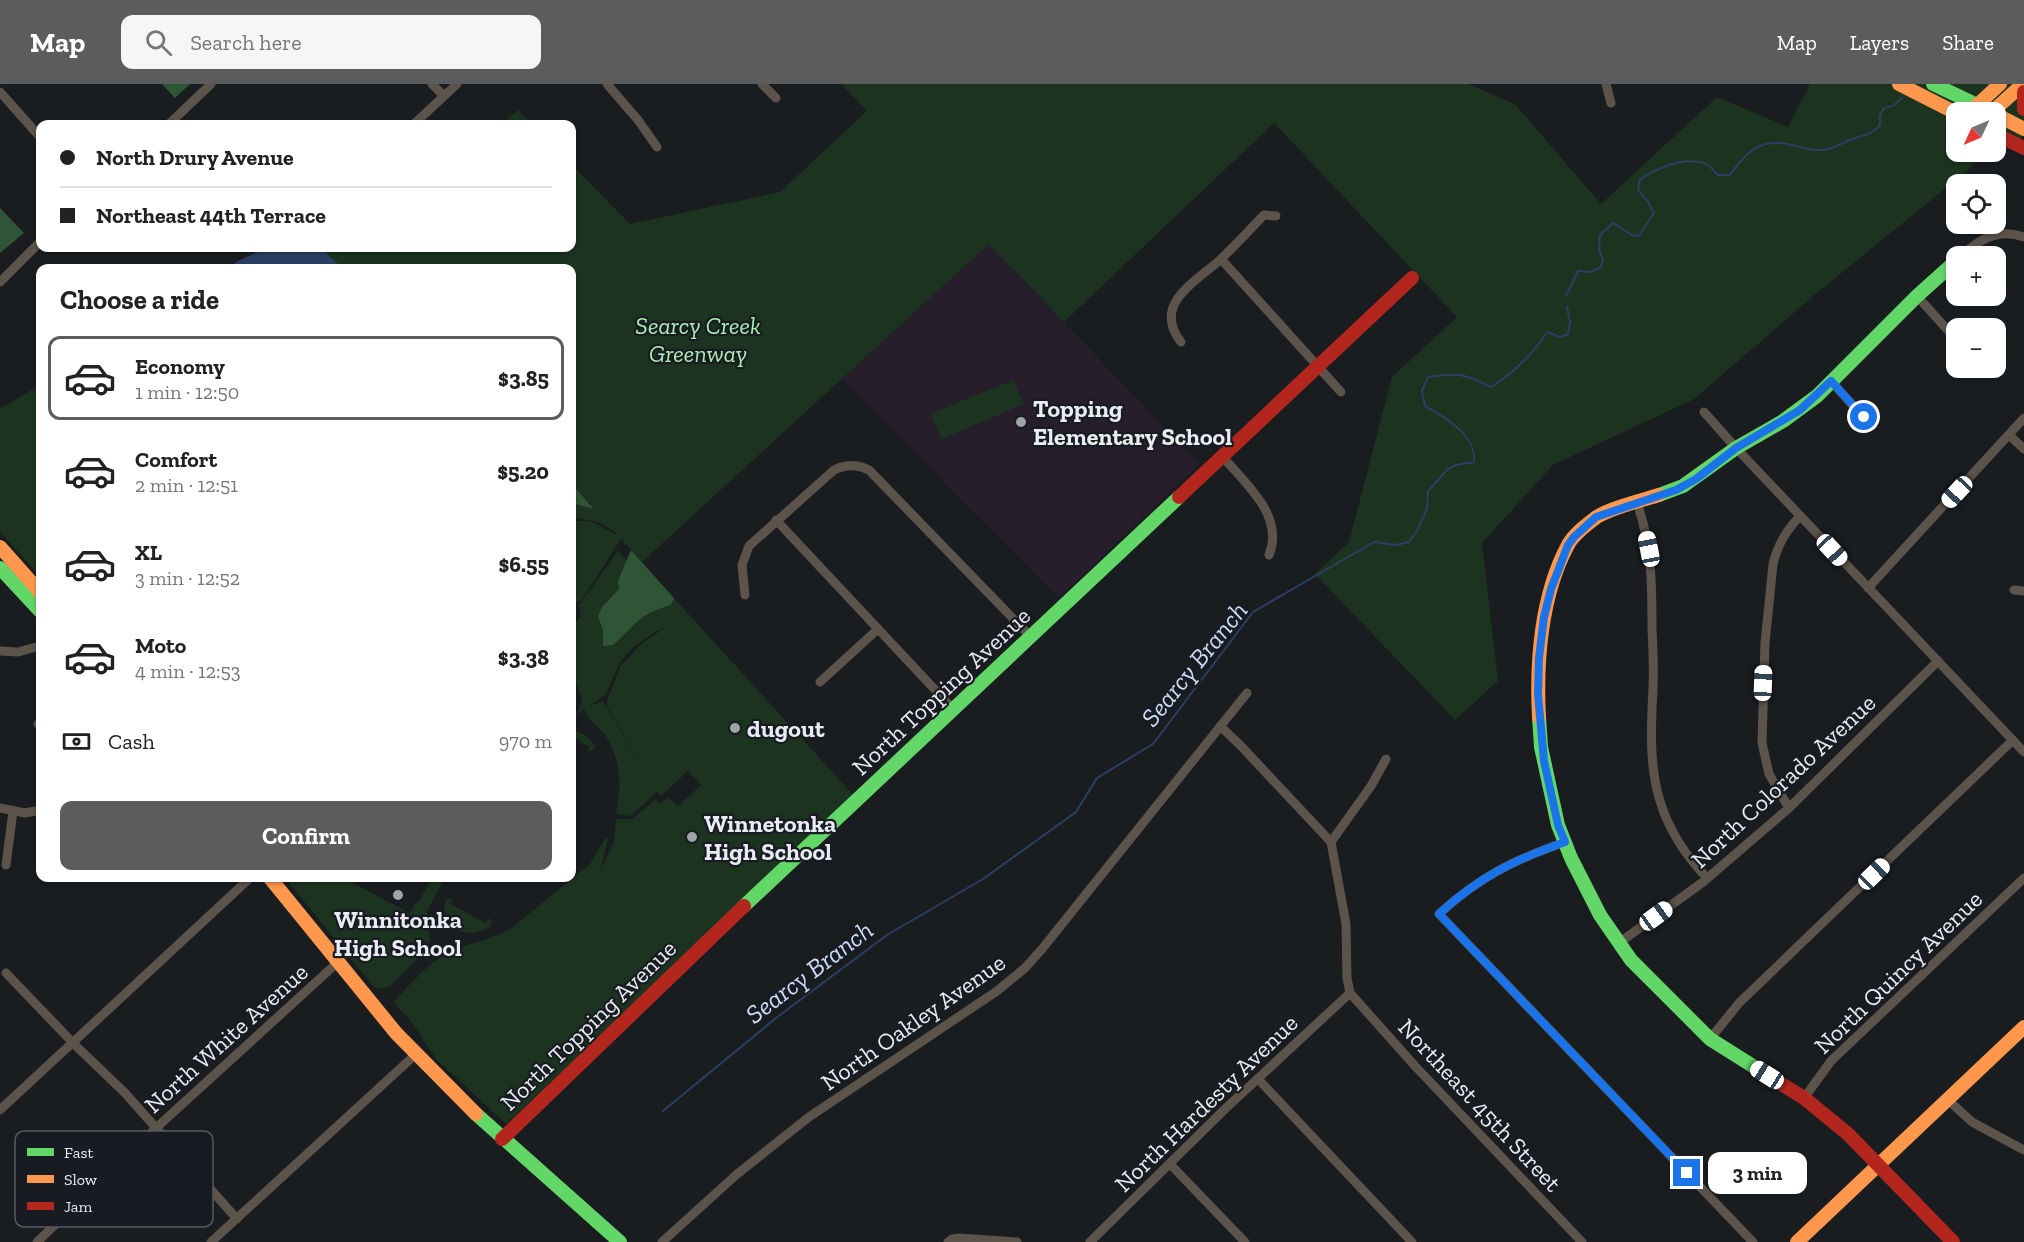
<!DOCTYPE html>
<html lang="en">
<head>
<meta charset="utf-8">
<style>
  body { margin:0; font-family:"Zilla Slab",serif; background:#f6f6f6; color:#222; height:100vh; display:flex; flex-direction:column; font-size:22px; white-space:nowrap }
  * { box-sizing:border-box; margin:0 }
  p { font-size:20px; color:#767676 }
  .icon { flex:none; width:33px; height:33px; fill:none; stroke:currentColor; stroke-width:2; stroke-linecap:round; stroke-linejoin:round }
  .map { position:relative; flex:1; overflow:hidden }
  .drawer { position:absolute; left:36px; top:180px; width:540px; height:618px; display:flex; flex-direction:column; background:#fff; border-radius:12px; box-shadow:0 2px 4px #0004 }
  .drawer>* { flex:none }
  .banner { position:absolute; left:36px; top:36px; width:540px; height:132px; border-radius:12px; box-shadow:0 2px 4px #0004; display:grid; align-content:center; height:132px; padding:0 24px; background:#fff }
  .needle { width:39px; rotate:226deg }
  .buttons { position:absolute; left:1946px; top:18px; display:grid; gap:12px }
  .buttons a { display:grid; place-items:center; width:60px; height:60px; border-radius:12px; background:#fff; box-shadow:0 2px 4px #0004; font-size:30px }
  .end { position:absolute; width:27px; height:27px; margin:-14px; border:8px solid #1a73e8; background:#fff; box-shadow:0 0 0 3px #fff }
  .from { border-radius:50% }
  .bubble { position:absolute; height:42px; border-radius:12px; background:#fff; box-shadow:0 2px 4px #0004; font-size:20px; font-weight:700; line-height:42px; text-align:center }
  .car { position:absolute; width:18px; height:36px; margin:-18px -9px; border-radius:8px; box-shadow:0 0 4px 2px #0007; background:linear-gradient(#fff 24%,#345 0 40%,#fff 0 76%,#345 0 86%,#fff 0) }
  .banner b { display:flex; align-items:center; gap:21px; height:57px; font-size:22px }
  .banner b+b { border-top:2px solid #e0e0e0 }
  .banner i { width:15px; height:15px; background:#222 }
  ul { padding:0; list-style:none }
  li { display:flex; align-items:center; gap:18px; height:84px; margin:0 12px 9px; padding:0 12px; border:3px solid transparent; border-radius:12px }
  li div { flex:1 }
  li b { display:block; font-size:22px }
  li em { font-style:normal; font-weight:700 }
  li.current { border-color:#5b5c5e }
  li>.icon { width:54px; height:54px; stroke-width:1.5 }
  h2 { padding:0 24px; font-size:27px; line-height:72px }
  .pay { display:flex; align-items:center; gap:15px; height:66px; padding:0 24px; font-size:22px }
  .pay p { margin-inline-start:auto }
  .action { display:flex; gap:12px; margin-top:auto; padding:12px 24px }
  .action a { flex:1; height:69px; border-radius:12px; background:#5b5c5e; color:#fff; font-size:24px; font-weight:700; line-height:69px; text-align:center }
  header { display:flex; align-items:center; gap:36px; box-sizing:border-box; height:84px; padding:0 30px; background:#5b5c5e; color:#fff }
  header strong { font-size:28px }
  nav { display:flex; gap:33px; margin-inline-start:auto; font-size:21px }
  .search { width:420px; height:54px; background:#f6f6f6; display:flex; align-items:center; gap:15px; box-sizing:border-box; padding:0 21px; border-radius:12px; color:#767676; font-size:22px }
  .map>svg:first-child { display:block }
</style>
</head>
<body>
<header>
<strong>Map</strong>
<div class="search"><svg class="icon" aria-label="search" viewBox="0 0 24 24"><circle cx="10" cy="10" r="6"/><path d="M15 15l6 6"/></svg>Search here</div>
<nav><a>Map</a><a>Layers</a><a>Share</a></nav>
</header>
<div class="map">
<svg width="2024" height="1158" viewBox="0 0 2024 1158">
  <rect width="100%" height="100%" fill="#1a1d20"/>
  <polygon fill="#261e2b" points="989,159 1199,380 1059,514 842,295"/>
  <g fill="#1c331f" fill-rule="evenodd">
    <path d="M841,0H1468L1515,20L1601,120L1717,13L1788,43L1810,0H2024V52L1995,65V28H1956V68H1990L1812,213L1694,315L1553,381L1482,459L1498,597L1455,636L1315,490L1349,458L1392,293L1457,233L1274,39L1064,238L989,160L642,478L621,455L581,517L574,518L572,517V437H590L619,452C606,438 589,435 572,434V419L594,424L572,400V184H268L289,164H572V81L630,140L780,108L867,27Z"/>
    <polygon points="518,26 532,40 502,40"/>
    <polygon points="1013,296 1024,320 942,355 930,330"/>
    <polygon points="40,301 40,492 0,448 0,325"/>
    <path d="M618,467L666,523L671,521L674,514L855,713L506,1040L437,976L410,936L393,918L423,887L448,867L485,856L509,846L590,780L606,753L608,755L600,788L614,758L616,735H632L655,716L660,719L669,714L678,722L701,701L688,687L661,712L657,708L631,732L616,730C622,702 621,671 602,647C594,638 589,638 585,625L577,631L582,615L572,588V541L581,533L579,521ZM666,543L641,560L620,583L607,617V622L653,700L603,617L589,622L606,610L620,578L633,563L658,546Z"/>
    <polygon points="572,645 586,652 595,661 594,666 587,667 589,663 572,652"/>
    <polygon points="285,794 343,794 410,829 416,818 418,819 432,794 444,795 427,827 430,856 427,865 389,903 381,905 374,903"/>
    <path d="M447,815H453L450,820L486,839L489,834L492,838L490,843C474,852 457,852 447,834C444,827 443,822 447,815Z"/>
  </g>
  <g fill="#305436">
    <polygon points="162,0 190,0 175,14"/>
    <polygon points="0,124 24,149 0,169"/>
    <polygon points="572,400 594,425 572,419"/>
    <path d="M631,466L674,514L671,521C638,530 637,540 613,561L603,562V546L598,532L602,523L619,505L618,497Z"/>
  </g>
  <polygon fill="#294064" points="266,164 321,164 338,180 339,184 227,184 238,177"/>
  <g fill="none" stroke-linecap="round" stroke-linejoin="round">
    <g stroke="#294064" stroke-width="2">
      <path d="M1566,212L1578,187L1590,188L1600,184L1603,177L1599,165L1600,151L1613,139L1632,151L1639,152L1654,129L1648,118L1638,106L1640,95C1658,84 1683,73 1704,79C1709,80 1714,87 1718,91H1730C1746,69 1757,55 1787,60C1797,62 1808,66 1818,66C1832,67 1840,59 1853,55C1866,50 1870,52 1880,41V31L1884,24L1893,22L1902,14"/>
      <path d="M663,1027L776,934L887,851L983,795L1076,728L1097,694L1153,660L1253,528L1374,458L1396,461L1409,458L1417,447L1427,425L1428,407L1448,385L1456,381L1474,378C1477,352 1445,333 1425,322L1422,307L1428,293C1459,289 1463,289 1491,303C1511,291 1535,268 1547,248L1560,253L1568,250L1570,238L1567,223"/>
    </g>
    <g stroke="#5c534a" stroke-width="9">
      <polyline points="432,0 444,12"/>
      <polyline points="607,0 638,36 657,63"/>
      <polyline points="762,0 776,14"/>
      <polyline points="1606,0 1611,19"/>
      <polyline points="0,8 40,53"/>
      <polyline points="169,40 211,0"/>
      <polyline points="414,40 457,0"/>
      <path d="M1961,172C1980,155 1997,144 2024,153"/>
      <polyline points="1221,175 1341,308"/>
      <polyline points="0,198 40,158"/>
      <polyline points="1917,212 1953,252"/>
      <path d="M1181,258C1151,220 1197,197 1221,175C1236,161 1249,146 1264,131L1276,132"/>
      <polyline points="1831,297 1864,334"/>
      <polyline points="1704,328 1736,364 2024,668"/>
      <polyline points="2009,351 2024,365"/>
      <path d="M1222,372C1245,399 1285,432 1269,471"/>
      <path d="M1637,419C1652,461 1652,501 1652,545C1653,565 1654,584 1653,604C1651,641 1649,682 1660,717C1669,747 1686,772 1707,794"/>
      <polyline points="776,436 954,626"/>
      <polyline points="1868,504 2024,334"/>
      <polyline points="2014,506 2024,507"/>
      <path d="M745,511L742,481L749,462L834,386C846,380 857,380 869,386L1031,553"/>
      <polyline points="0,567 18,568 40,562"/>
      <polyline points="820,598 878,545"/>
      <polyline points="38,640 40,641"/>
      <polyline points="1220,642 1240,661 1331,758"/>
      <polyline points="1386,675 1371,702 1331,758 1346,840 1347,894 1350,909 1415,982 1582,1158"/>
      <polyline points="0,724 25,729 40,726"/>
      <path d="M1789,724L1769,690L1762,659L1765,559L1773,480C1778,460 1786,447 1800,432"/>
      <path d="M1565,758C1514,776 1479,793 1439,830L1753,1158"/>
      <polyline points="6,781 13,727"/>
      <polyline points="1619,859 1703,798 1789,724 1938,577"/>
      <polyline points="6,889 74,960 125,1009 237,1135"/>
      <polyline points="1710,955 1739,919 2013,656"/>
      <polyline points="1258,995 1412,1158"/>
      <polyline points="1804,1014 1831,977 2024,794"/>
      <polyline points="1947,1015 1972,1038 2024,1066"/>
      <polyline points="0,1026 250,794"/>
      <polyline points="1170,1080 1245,1158"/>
      <polyline points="37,1158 156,1044 338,878"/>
      <polyline points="211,1158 416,970"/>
      <polyline points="662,1158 736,1091 809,1033 997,907 1025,884 1042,865 1247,609"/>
      <polyline points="948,1158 952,1155 959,1154 1017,1158"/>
      <polyline points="1090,1158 1225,1025 1350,909"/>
    </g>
    <g stroke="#63d668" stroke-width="14">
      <polyline points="1933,0 1992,28"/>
      <polyline points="1659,411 1683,402 1736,364 1783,337 1817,312 1917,212 1956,177"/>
      <polyline points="0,484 40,527"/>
      <polyline points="1539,633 1541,663 1558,741 1571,774 1600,831 1631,876 1710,955 1764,989"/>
      <polyline points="744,822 1179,413"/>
      <polyline points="476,1030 620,1158"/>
    </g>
    <g stroke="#ff974d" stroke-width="14">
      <polyline points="1899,0 1956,29"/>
      <polyline points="1971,27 2000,0"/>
      <polyline points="1992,28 2023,0"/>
      <polyline points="1995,30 2024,45"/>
      <polyline points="0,463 40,508"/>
      <path d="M1539,633C1536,578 1541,511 1568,461C1573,451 1585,442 1594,435C1606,425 1643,416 1659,411"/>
      <polyline points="270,794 396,949 476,1030"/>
      <polyline points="1797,1158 2024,943"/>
    </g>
    <g stroke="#b3261e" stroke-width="14">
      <polyline points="2024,8 2024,25"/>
      <polyline points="1995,50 2024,64"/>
      <polyline points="1179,413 1412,194"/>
      <polyline points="1764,989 1804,1014 1848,1050 1953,1158"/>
      <polyline points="502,1055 744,822"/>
    </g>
  </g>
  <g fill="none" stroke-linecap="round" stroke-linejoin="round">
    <path stroke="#1a73e8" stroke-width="8" d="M1687,1089L1439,830C1479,793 1514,776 1565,758L1558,741L1544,677L1538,610L1539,574L1544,533L1551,505L1568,461L1574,453L1596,433L1676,406L1696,395L1736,364L1800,326L1831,297L1864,333"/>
  </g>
  <g fill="#a1a4a7" stroke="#181c22" stroke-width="2">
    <circle cx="1021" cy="338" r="6"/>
    <circle cx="735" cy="644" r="6"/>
    <circle cx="692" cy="753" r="6"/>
    <circle cx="398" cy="811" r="6"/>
  </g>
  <g text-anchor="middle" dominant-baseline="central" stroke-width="4.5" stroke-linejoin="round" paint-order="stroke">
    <g font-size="24" font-style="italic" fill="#aceeb2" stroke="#181c22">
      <text x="698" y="241">Searcy Creek<tspan x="698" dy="28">Greenway</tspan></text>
    </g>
    <g font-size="24" font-weight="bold" fill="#e9ecf0" stroke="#181c22" text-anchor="start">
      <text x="1033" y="324">Topping<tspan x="1033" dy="28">Elementary School</tspan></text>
      <text x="747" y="644">dugout</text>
      <text x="704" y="739">Winnetonka<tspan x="704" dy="28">High School</tspan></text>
      <text x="398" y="835" text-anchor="middle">Winnitonka<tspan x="398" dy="28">High School</tspan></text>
    </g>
    <g font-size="24" fill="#e9ecf0" stroke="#181c22">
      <text transform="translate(941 607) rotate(-43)">North Topping Avenue</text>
      <text transform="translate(1783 697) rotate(-43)">North Colorado Avenue</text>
      <text transform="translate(1898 888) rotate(-44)">North Quincy Avenue</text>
      <text transform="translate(913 938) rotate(-35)">North Oakley Avenue</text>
      <text transform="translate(588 941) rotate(-44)">North Topping Avenue</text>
      <text transform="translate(226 954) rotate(-42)">North White Avenue</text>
      <text transform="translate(1206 1019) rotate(-44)">North Hardesty Avenue</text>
      <text transform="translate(1480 1021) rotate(47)">Northeast 45th Street</text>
    </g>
    <g font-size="26" font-style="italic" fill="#cadcf7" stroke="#181c22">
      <text transform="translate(1194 580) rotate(-51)">Searcy Branch</text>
      <text transform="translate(809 888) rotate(-37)">Searcy Branch</text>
    </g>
  </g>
  <rect x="15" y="1047" width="198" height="96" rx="9" fill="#181c22" stroke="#575a60" stroke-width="1.5"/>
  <rect x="27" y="1064" width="27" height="8" fill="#63d668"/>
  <rect x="27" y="1091" width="27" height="8" fill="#ff974d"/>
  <rect x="27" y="1118" width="27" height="8" fill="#b3261e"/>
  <g font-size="16" fill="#e9ecf0">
    <text x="64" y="1074">Fast</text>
    <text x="64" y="1101">Slow</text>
    <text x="64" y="1128">Jam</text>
  </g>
</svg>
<div class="buttons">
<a><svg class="needle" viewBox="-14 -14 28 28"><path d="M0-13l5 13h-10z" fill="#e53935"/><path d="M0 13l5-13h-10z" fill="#767676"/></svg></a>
<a><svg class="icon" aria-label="locate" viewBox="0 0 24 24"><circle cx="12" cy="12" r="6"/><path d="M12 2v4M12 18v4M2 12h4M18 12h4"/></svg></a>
<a>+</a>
<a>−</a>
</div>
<i class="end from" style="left:1864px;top:333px"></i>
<i class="end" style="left:1687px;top:1089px"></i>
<div class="bubble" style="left:1708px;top:1068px;width:99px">3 min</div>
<i class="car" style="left:1957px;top:408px;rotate:223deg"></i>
<i class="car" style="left:1649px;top:465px;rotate:349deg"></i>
<i class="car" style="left:1832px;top:466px;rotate:137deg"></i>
<i class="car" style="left:1763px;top:599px;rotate:2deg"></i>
<i class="car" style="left:1874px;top:790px;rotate:46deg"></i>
<i class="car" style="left:1656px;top:832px;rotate:54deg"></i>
<i class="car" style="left:1767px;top:991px;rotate:302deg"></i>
<div class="banner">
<b><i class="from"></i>North Drury Avenue</b>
<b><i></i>Northeast 44th Terrace</b>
</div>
<section class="drawer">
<h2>Choose a ride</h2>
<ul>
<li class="current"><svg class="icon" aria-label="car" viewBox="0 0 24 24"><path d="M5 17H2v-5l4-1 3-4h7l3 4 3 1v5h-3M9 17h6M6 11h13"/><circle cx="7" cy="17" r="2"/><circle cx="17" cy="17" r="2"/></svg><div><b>Economy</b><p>1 min · 12:50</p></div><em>$3.85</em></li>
<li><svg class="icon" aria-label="car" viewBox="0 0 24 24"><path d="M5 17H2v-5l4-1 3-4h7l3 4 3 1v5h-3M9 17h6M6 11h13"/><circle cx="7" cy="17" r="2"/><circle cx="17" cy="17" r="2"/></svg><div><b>Comfort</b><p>2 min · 12:51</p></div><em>$5.20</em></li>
<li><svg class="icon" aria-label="car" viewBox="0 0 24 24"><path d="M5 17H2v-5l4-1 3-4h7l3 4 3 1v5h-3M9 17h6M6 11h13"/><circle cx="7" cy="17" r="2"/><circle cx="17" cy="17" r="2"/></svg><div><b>XL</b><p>3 min · 12:52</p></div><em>$6.55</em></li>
<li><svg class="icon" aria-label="car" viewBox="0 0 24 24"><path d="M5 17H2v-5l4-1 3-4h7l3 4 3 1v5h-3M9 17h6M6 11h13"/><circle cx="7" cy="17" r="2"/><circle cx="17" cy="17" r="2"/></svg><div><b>Moto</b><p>4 min · 12:53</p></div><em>$3.38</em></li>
</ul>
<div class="pay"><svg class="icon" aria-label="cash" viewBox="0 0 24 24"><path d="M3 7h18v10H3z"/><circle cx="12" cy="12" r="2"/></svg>Cash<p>970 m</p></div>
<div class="action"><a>Confirm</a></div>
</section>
</div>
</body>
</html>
